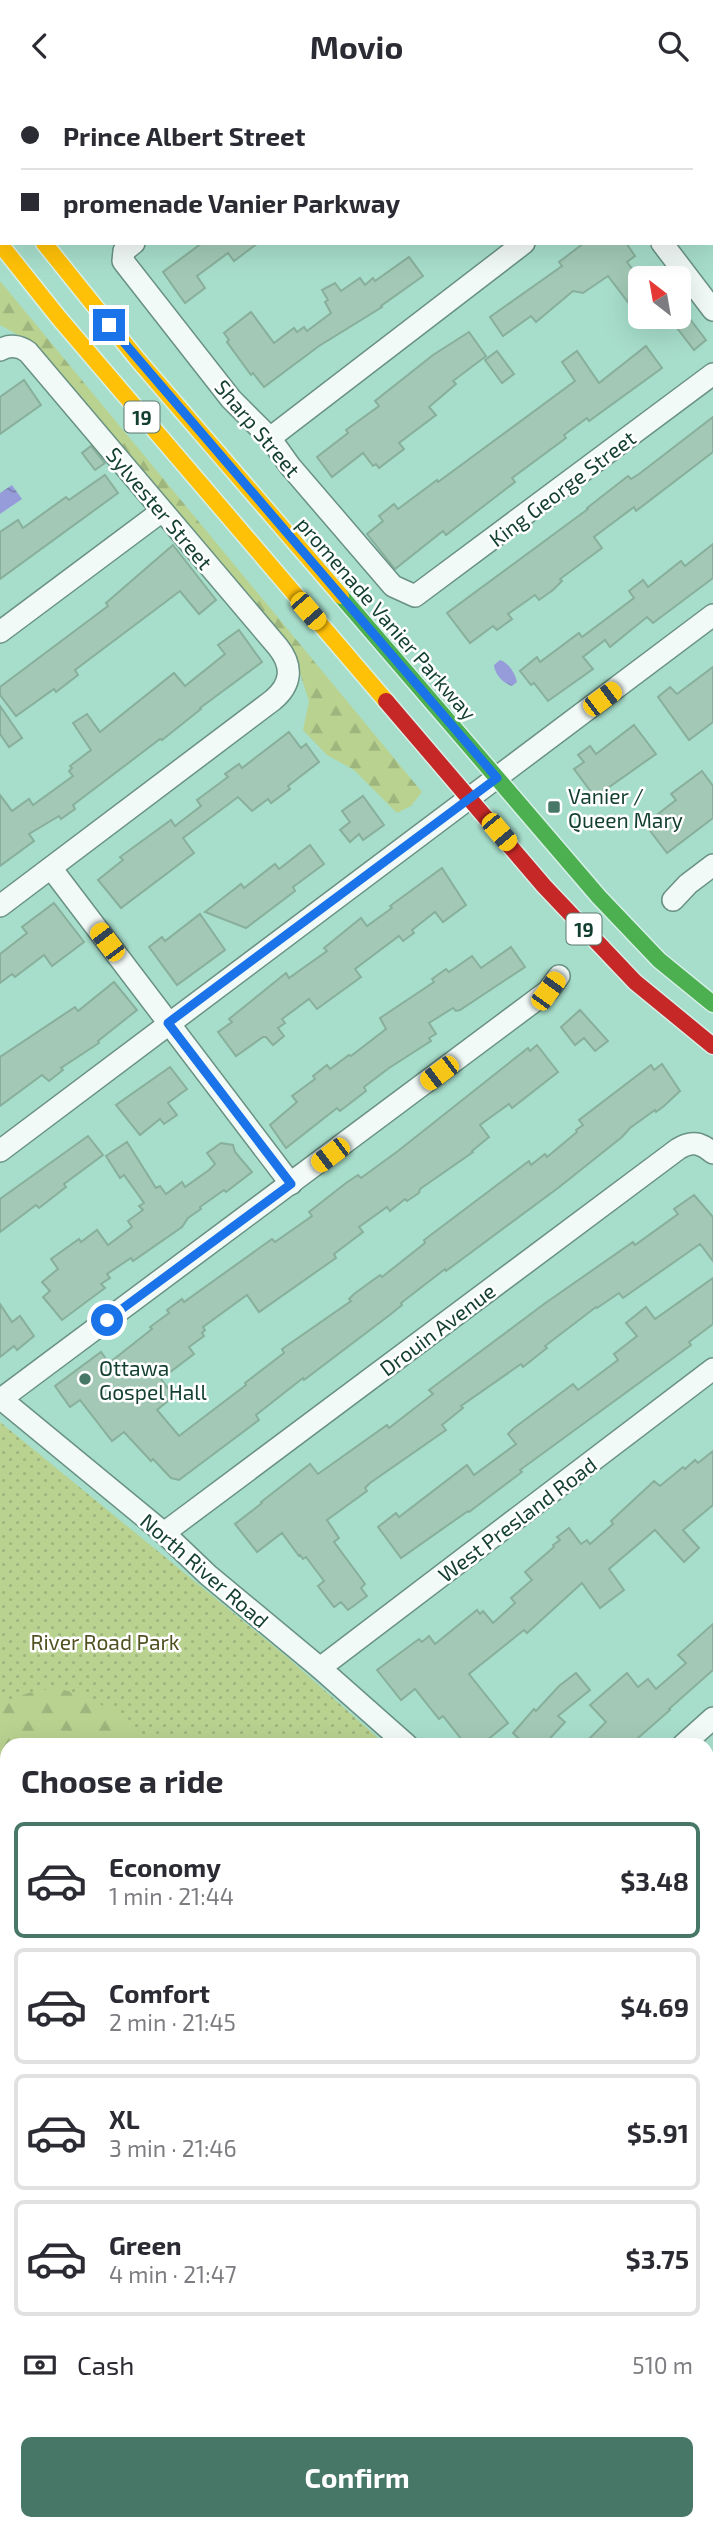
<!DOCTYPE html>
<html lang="en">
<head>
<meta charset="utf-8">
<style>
  body { margin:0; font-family:"Exo 2",sans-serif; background:#f7f7f7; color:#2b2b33; height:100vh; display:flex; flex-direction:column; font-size:26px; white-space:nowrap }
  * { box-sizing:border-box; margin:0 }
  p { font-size:23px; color:#7c7c81 }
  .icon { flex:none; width:38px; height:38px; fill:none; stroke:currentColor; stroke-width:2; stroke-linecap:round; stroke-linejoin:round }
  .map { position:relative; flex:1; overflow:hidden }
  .drawer { position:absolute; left:0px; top:1647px; width:714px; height:793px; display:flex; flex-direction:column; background:#fff; border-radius:21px 21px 0 0; box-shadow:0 7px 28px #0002 }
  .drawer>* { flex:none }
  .banner { position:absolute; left:0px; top:0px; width:714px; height:154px; box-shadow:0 7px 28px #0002; display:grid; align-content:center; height:154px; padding:0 21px; background:#fff }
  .needle { width:46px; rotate:329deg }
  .buttons { position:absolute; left:628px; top:175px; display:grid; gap:14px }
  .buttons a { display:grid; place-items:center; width:63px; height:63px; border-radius:10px; background:#fff; box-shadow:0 7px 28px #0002; font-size:35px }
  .end { position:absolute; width:32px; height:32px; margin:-16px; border:9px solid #1a73e8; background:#fff; box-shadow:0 0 0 4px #fff }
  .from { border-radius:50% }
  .car { position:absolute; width:21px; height:42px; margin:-21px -10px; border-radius:9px; box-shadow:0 0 5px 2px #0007; background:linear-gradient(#f5c518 24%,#345 0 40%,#f5c518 0 76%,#345 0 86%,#f5c518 0) }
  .banner b { display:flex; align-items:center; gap:24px; height:66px; font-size:26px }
  .banner b+b { border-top:2px solid #e1e1e2 }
  .banner i { width:18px; height:18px; background:#2b2b33 }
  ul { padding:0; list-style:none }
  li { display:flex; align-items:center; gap:21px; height:116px; margin:0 14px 10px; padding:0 7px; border:4px solid #e1e1e2; border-radius:10px }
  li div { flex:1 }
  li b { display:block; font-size:26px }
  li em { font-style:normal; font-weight:700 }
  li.selected { border-color:#477767 }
  li>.icon { width:63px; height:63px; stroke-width:1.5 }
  h2 { padding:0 21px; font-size:32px; line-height:84px }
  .pay { display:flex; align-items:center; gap:18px; height:77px; padding:0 21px; font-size:26px }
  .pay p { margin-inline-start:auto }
  .primary-button { display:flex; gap:14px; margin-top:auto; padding:14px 21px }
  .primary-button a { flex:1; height:80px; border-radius:10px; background:#477767; color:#fff; font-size:28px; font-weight:700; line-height:80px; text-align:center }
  header { display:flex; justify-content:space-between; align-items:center; height:91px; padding:0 21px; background:#fff; font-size:32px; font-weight:700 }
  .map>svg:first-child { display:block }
</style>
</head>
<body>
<header><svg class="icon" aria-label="back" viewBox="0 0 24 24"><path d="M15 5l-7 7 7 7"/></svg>Movio<svg class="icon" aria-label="search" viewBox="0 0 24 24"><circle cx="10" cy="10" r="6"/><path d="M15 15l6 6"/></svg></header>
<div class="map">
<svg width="713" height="2438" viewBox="0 0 713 2438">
  <defs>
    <pattern id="grass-dots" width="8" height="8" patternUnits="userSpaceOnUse" patternTransform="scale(1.75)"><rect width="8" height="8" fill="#b9d290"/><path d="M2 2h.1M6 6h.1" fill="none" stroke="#9eb57d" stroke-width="1.8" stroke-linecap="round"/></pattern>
    <pattern id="forest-firs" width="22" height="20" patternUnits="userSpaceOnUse" patternTransform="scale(1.75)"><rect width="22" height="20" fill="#b9d290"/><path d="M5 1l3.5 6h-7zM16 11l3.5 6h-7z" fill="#9eb57d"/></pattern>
    <pattern id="water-ripples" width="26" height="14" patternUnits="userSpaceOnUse" patternTransform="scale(1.75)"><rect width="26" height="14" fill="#969cd9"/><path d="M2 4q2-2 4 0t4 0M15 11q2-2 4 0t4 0" fill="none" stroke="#7981b1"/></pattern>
  </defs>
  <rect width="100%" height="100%" fill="#a7decb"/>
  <g fill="url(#grass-dots)">
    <polygon points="0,1331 287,1566 386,1654 7,1654 7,1951 0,1949"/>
    <polygon points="707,1912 713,1917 713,2119 707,2117"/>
    <polygon points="0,2274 7,2278 7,2432 400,2432 415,2438 0,2438"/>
    <polygon points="457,2432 540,2433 548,2438 441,2438 448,2433"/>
  </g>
  <g fill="url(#forest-firs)">
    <polygon points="0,190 422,701 411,715 397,722 354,679 327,664 303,639 309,610 297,573 27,249 0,234"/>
    <path d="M56,1597C91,1605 124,1622 145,1654H7V1793L0,1788V1613L28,1602Z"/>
    <polygon points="381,2432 392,2438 205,2438 201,2433"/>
  </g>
  <g fill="url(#water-ripples)">
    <polygon points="12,394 22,408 0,423 0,402"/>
    <path d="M500,569C509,572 515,582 517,591L512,595C503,592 495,584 494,574Z"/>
    <polygon points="0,1949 7,1951 7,2278 0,2274"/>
    <polygon points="707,2117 713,2119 713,2438 548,2438 540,2433 707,2432"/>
    <path d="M400,2433H457C450,2433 447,2436 441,2438C428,2438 412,2437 400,2433Z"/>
  </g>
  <g fill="#a3c9b6" stroke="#88af9b" stroke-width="2">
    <polygon points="202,152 258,152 234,170 228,162 197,185 205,197 185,212 163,181"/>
    <polygon points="584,152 626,152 635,165 627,171 640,188 640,227 608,185 583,202 573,200 536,231 531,225 503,245 490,226 562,175 559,171"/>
    <polygon points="409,166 423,185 381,215 382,216 319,255 264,296 253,282 251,284 227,251 229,249 224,242 251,221 274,252 294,237 297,241 304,236 307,240 331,222 325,211 328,209 322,199 335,192 341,200 360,187 365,194 373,187 375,190"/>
    <polygon points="683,219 706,249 694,259 670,228 679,226 679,222"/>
    <polygon points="469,241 486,265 453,290 456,293 429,316 436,324 399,352 404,358 379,377 376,373 373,375 363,362 332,386 317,366 348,342 346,339 379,315 375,310 433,264"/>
    <polygon points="646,255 662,277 589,330 587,327 564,344 566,347 512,387 515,391 446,444 443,440 395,478 367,443 383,430 379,425 394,413 398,418 437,389 438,391 575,290 562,271 577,260 599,292"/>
    <polygon points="497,260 514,283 502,292 485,269"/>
    <polygon points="24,289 41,314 0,343 0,306"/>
    <polygon points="713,326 713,361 636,420 634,416 594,446 602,457 560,488 562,490 553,499 539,509 535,504 508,523 512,528 497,539 493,535 470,552 447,522 588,418 587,417 628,385 631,388 639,383"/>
    <polygon points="91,355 105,372 95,379 82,362"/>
    <polygon points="105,384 118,402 0,488 0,441 18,429 23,437 66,406 69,409"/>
    <polygon points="713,453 713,487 653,532 647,526 610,556 605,549 583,566 593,578 548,610 534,592 531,594 520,580 537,566 540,571 579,542 582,546 634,507 629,500 643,489 648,496 681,470 685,475"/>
    <polygon points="173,454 216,509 199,523 180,500 75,579 78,584 56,601 54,598 16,625 0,604 0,596 108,515 106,512"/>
    <polygon points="239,539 262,571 200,617 201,618 162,649 160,648 73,714 75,718 61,728 59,725 29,743 34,750 0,775 0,704 12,720 29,708 33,714 73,685 69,680 72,677 70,675 91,659 73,632 87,623 100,641 174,582 185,595 225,563 218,554"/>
    <polygon points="713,576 713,631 689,649 658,606 670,596 677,603"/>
    <polygon points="0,615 22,647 9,656 0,643"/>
    <polygon points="634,634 656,663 595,706 574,678 584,671 578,664 590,655 596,663"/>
    <polygon points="289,641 301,657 306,653 319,671 288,695 290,698 271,712 268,708 252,720 238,706 210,727 183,747 194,762 121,817 98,789 123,769 120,766 171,729 175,735 201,715 197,709 228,686 225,683 239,673 242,677"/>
    <polygon points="702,680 713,695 713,727 667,762 645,733 676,709 671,703"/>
    <polygon points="363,705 384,734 363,749 359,743 350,751 340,739 350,731 342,720"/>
    <polygon points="310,754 324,773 293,796 295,800 246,837 205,821 241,793 244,797 275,773 279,778"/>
    <polygon points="442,777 466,814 443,831 435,821 412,839 414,842 403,850 399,845 355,878 361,886 317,918 309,908 282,928 285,932 278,937 284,945 273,954 266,946 263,946 236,965 218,941 232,931 229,928 286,882 289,887 327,860 324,857 361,827 367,835 392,817 390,815"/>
    <polygon points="54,812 84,851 52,875 44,864 15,886 12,883 0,892 0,863 27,842 22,836"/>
    <polygon points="200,823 225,859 177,894 149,856 162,846 165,850"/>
    <polygon points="511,856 525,876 460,919 456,920 453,917 429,932 436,943 429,947 431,950 389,977 364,996 366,1000 340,1020 337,1017 286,1057 270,1034 297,1011 292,1005 315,988 313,985 327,974 330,978 349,964 351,965 386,938 380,927 434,891 432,888 446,878 449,881 472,865 481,877"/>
    <polygon points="114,891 137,919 98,950 99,952 61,977 63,979 49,990 42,984 0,1015 0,966 75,916 78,920"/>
    <polygon points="580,919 608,950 595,960 584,947 575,954 561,936"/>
    <polygon points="537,954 558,981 512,1017 509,1013 480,1034 489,1046 472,1060 473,1061 420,1098 419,1102 407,1110 405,1108 390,1120 387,1116 359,1136 363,1141 334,1163 336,1167 259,1221 247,1204 203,1236 205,1239 202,1242 204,1245 189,1256 194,1263 161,1288 174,1305 157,1319 179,1345 246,1294 245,1292 284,1262 282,1258 351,1210 349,1208 354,1203 380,1184 382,1186 425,1152 424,1149 501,1091 529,1070 531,1074 545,1063 547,1066 577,1041 576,1039 583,1034 579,1029 651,974 654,979 662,973 680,1000 664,1015 656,1021 655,1019 630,1037 622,1046 558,1097 446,1180 445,1178 401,1212 402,1214 391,1223 304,1289 303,1287 256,1324 259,1329 179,1389 171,1387 153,1368 151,1370 124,1341 112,1350 80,1309 70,1316 55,1295 101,1261 109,1272 152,1238 150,1236 169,1222 167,1219 182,1208 184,1211 272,1148 275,1151 312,1125 309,1121 346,1092 358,1084 361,1087 398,1060 528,957 530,960"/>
    <polygon points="170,976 187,998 168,1012 177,1024 164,1033 160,1028 140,1044 116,1014"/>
    <polygon points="88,1045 103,1064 64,1093 66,1096 39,1117 36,1114 0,1141 0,1108"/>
    <polygon points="127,1051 156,1097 160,1095 166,1103 182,1091 185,1096 209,1079 215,1073 207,1062 221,1052 233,1054 235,1061 252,1081 226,1101 224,1099 200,1116 201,1118 188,1127 182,1136 133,1170 131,1167 107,1183 110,1187 101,1193 105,1197 62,1229 43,1206 50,1200 42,1191 58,1178 51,1168 79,1148 81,1151 97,1139 108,1154 132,1136 128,1130 143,1119 139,1115 144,1112 124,1084 120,1087 106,1065"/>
    <polygon points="694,1104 713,1126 713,1170 700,1153 623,1207 619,1202 597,1217 596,1216 545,1255 547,1257 523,1276 521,1273 461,1315 463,1317 442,1334 446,1339 370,1392 365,1397 367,1400 327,1429 339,1447 334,1451 365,1493 361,1497 367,1505 348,1519 341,1511 334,1516 318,1495 324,1490 306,1466 303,1468 300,1464 299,1465 282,1442 257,1461 235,1433 262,1412 261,1411 310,1373 318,1383 387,1334 389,1337 433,1303 429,1299 544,1213 633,1151 635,1154 678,1123 674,1118"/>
    <polygon points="713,1187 713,1233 689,1251 691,1254 520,1379 522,1381 469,1421 468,1420 401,1467 378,1436 396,1422 399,1426 467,1374 474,1384 516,1353 508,1343 514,1337 573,1293 578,1299 618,1269 614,1263 637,1245 626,1232 646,1216 655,1228"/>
    <polygon points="0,1213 12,1231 20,1225 34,1245 17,1259 14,1255 0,1266"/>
    <polygon points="713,1360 713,1414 683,1439 699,1457 684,1471 655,1439 609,1478 624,1499 600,1517 582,1492 527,1542 524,1539 469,1583 508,1632 481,1654 466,1654 443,1625 439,1628 415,1598 401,1609 377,1579 419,1548 422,1551 429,1545 435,1553 477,1519 480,1523 483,1520 493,1532 515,1512 511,1507 532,1489 525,1481 554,1456 553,1454 560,1449 557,1446 569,1437 581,1453 587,1449 590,1453 613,1433 611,1430 654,1390 660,1395 683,1376 685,1378 695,1369 698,1372"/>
    <polygon points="713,1533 713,1579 669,1618 670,1619 630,1654 583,1654 606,1631 590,1614 627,1582 638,1596 648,1588 656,1598 686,1572 678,1564"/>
    <polygon points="576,1582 590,1599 558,1625 565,1631 544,1654 525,1654 513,1642 534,1618 536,1620 559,1595"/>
  </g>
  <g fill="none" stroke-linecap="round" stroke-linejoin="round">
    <g stroke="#699184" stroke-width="24">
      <g id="street">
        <polyline points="544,0 545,2"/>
        <polyline points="339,2 341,0"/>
        <polyline points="712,11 713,10"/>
        <polyline points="134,152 124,160 123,170 231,308 270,347 290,375 393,495 415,505 713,283"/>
        <polyline points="662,152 713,219"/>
        <path d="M0,259C10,253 20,255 28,261L278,556C293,575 292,593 273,609L0,815"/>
        <polyline points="270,347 524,152"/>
        <polyline points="0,541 162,420"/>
        <polyline points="51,777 291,1093"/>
        <polyline points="673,809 688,793 713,774"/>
        <polyline points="0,1060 713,524"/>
        <polyline points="0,1307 164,1442 208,1484 320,1577 407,1654"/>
        <polyline points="1,1308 548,900 559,885"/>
        <path d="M164,1442L678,1058C692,1049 701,1052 713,1062"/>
        <polyline points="320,1577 713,1278"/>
        <polyline points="683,1654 713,1627"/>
        <polyline points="707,1889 713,1893"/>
      </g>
    </g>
    <g stroke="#d7f0e8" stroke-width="19">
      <polyline id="fast" points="341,505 599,806 659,869 713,913"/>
    </g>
    <g stroke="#d7f0e8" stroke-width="19">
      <g id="slow">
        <polyline points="0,80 2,83"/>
        <polyline points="44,152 138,269 341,505"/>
        <polyline points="0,153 59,227 386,610"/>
      </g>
    </g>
    <g stroke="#d7f0e8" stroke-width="19">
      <polyline id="jam" points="386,610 544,795 635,891 713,955"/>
    </g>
    <use href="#street" stroke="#f2faf7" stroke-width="21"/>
    <use href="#fast" stroke="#4caf50" stroke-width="16"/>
    <use href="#slow" stroke="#ffc107" stroke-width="16"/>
    <use href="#jam" stroke="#c62828" stroke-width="16"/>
  </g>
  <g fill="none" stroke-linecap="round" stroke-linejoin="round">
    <polyline stroke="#1a73e8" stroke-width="9" points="107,1229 291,1093 168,932 497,687 109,234"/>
  </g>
  <g fill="#477767" stroke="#fff" stroke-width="2.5">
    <rect x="547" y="709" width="14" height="14" rx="3.5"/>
    <circle cx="85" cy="1288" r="7"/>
  </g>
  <g text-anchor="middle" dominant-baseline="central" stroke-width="5" stroke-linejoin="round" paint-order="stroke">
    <g fill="#fff" stroke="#5a796f" stroke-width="2">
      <rect x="124.5" y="310.5" width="35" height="31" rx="5"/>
      <rect x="566.5" y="822.5" width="35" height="31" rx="5"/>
    </g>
    <g font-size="19" font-weight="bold" fill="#133f31">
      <text x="142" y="326">19</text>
      <text x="584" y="838">19</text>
    </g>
    <g font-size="21" fill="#133f31" stroke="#fff">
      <text transform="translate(258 337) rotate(50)">Sharp Street</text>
      <text transform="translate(562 397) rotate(-37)">King George Street</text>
      <text transform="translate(160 417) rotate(50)">Sylvester Street</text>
      <text transform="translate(387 527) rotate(49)">promenade Vanier Parkway</text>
      <text transform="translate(437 1238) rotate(-37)">Drouin Avenue</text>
      <text transform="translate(517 1428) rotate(-37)">West Presland Road</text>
      <text transform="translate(205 1479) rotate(41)">North River Road</text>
    </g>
    <g font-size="21" fill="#133f31" stroke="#fff" text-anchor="start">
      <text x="568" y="704">Vanier /<tspan x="568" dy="24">Queen Mary</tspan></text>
      <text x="99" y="1276">Ottawa<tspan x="99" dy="24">Gospel Hall</tspan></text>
    </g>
    <g font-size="21" fill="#505021" stroke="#fff">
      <text x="105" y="1550">River Road Park</text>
    </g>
  </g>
</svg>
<div class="buttons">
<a><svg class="needle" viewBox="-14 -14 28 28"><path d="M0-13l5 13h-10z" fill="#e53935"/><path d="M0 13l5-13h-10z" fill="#7c7c81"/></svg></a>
</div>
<i class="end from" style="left:107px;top:1229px"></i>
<i class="end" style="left:109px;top:234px"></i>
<i class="car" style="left:308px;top:520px;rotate:139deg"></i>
<i class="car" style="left:602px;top:608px;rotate:53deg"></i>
<i class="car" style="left:499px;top:741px;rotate:140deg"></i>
<i class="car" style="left:107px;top:851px;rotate:323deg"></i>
<i class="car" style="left:548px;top:900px;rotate:36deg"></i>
<i class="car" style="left:439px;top:982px;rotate:233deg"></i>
<i class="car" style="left:330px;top:1064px;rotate:233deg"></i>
<div class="banner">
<b><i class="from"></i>Prince Albert Street</b>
<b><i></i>promenade Vanier Parkway</b>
</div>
<section class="drawer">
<h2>Choose a ride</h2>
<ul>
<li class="selected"><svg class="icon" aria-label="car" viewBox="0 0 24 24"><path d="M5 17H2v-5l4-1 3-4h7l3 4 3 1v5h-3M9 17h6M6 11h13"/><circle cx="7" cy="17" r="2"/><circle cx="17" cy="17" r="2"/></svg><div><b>Economy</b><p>1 min · 21:44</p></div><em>$3.48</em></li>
<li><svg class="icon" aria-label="car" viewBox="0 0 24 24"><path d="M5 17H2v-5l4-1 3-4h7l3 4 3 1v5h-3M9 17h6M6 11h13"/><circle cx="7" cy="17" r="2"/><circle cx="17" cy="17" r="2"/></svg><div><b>Comfort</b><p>2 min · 21:45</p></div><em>$4.69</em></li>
<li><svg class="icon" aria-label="car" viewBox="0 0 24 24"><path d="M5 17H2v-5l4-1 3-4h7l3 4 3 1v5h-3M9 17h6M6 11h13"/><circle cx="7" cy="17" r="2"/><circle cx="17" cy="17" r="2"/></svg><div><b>XL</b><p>3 min · 21:46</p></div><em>$5.91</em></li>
<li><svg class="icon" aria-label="car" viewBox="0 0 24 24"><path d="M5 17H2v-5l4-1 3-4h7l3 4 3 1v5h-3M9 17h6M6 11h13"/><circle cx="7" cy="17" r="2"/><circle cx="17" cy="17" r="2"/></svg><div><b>Green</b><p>4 min · 21:47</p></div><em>$3.75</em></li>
</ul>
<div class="pay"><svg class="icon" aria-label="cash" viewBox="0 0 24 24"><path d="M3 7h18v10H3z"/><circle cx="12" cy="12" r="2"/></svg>Cash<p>510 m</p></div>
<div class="primary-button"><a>Confirm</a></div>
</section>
</div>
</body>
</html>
